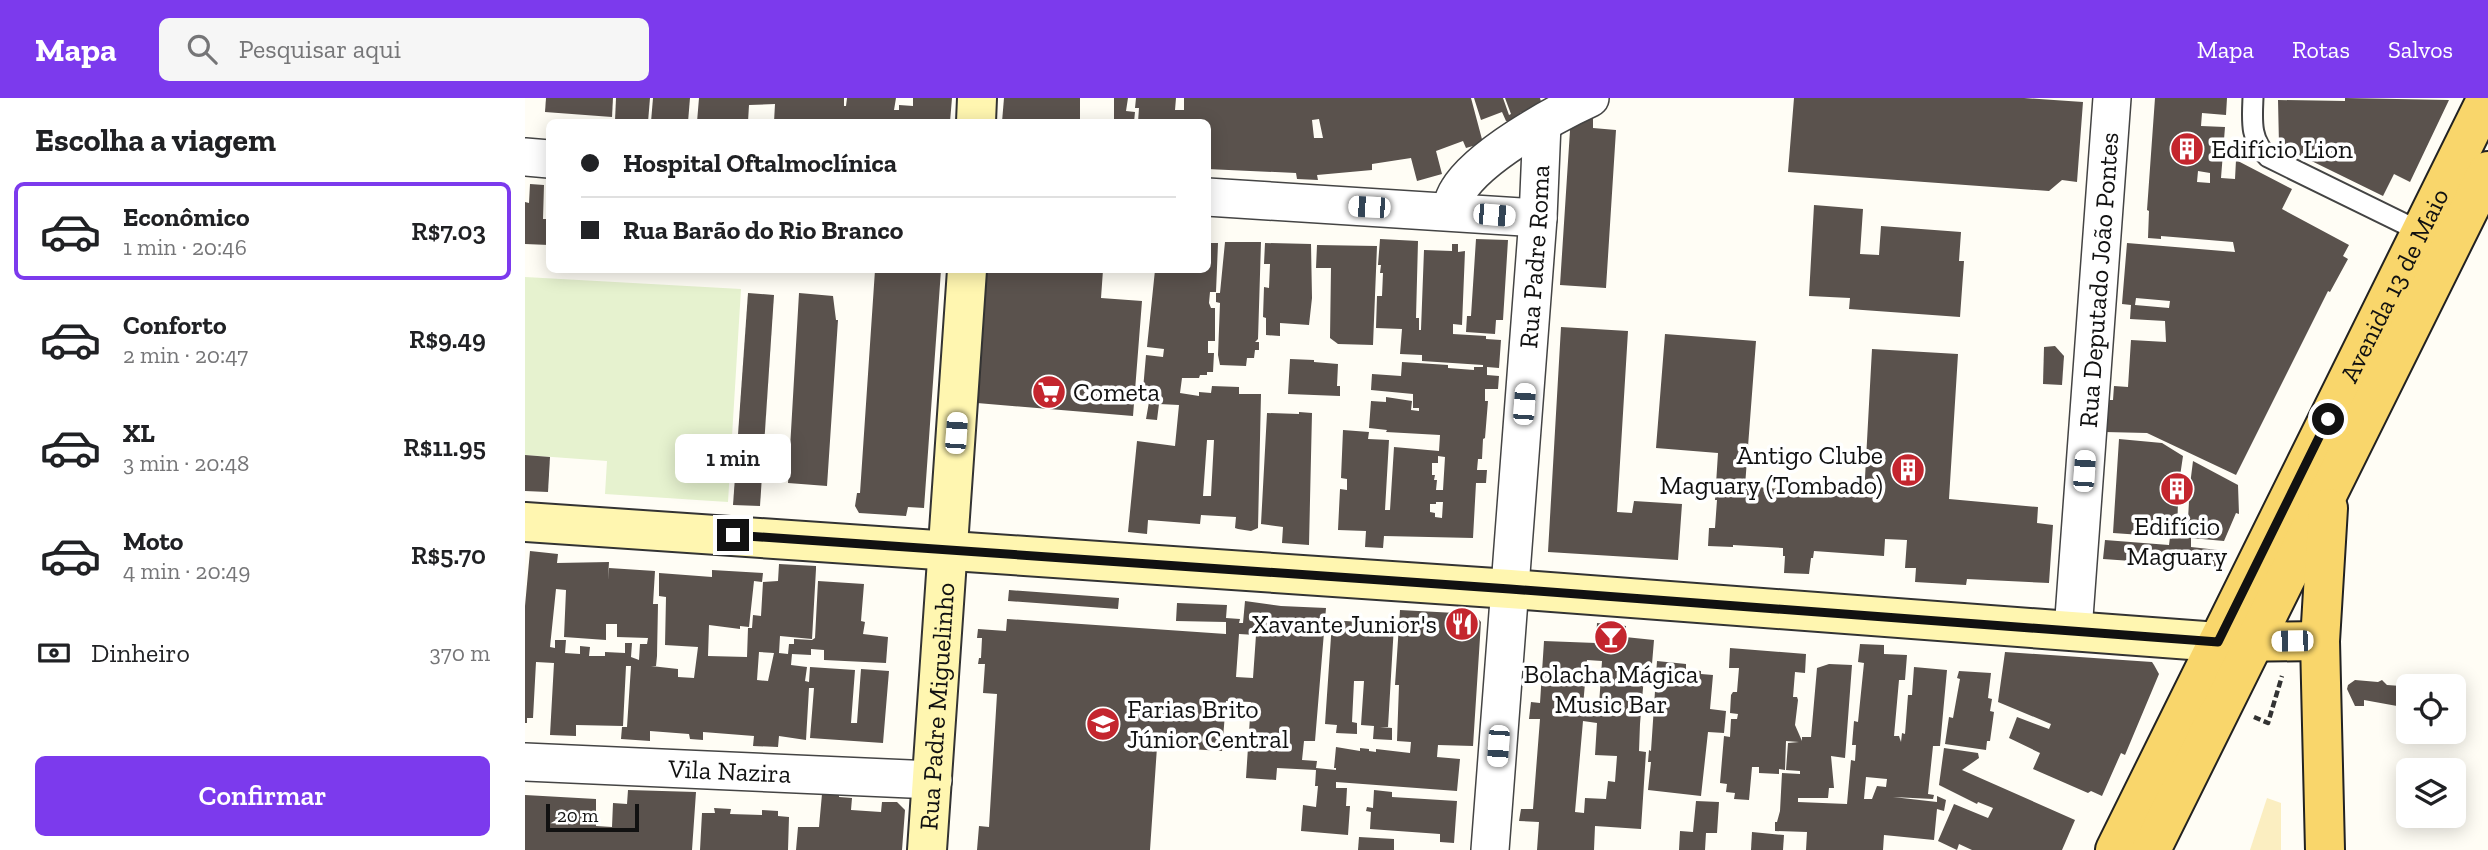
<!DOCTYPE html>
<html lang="pt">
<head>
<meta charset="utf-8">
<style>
  body { margin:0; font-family:"Zilla Slab",serif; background:#f6f6f6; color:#202124; height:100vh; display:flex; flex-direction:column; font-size:26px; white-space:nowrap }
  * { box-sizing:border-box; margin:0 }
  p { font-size:23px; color:#757577 }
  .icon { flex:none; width:38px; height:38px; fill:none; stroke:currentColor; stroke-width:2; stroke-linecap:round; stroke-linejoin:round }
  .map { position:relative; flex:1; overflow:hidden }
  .side { display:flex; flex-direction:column; background:#fff; width:525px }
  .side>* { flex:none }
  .hud { position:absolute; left:21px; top:21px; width:665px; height:154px; border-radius:10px; box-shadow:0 4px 18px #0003; display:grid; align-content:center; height:154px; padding:0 35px; background:#fff }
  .buttons { position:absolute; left:1871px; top:576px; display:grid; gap:14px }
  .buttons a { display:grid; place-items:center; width:70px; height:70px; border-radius:10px; background:#fff; box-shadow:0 4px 18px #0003; font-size:35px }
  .scale { position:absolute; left:21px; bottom:18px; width:93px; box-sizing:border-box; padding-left:7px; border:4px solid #111; border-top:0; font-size:19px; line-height:24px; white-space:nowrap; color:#111; -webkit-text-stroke:5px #fff; paint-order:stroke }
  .end { position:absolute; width:32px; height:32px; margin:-16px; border:9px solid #111; background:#fff; box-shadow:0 0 0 4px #fff }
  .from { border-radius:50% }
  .bubble { position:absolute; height:49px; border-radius:10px; background:#fff; box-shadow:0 4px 18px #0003; font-size:23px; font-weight:600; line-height:49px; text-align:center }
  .car { position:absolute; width:21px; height:42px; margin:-21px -10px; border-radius:9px; box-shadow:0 0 5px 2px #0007; background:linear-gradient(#fff 24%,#345 0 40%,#fff 0 76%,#345 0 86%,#fff 0) }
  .hud b { display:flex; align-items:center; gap:24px; height:66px; font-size:26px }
  .hud b+b { border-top:2px solid #e0e0e0 }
  .hud i { width:18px; height:18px; background:#202124 }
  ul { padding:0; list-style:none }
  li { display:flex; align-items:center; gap:21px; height:98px; margin:0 14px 10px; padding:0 21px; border:4px solid transparent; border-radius:10px }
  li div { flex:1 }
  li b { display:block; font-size:26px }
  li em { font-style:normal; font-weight:600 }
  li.on { border-color:#7c3aed }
  li>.icon { width:63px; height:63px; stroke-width:1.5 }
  h2 { padding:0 35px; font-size:32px; line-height:84px }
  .pay { display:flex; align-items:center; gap:18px; height:77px; padding:0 35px; font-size:26px }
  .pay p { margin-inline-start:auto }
  .button { display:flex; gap:14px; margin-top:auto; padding:14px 35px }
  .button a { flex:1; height:80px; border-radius:10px; background:#7c3aed; color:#fff; font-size:28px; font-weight:600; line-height:80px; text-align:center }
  header { display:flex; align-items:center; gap:42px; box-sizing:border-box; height:98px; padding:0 35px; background:#7c3aed; color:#fff }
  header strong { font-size:33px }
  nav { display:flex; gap:38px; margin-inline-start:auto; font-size:24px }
  .search { width:490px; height:63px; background:#f6f6f6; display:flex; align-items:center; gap:18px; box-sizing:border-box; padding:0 24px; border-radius:10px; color:#757577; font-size:26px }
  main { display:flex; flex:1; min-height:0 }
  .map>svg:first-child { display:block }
</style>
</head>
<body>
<header>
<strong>Mapa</strong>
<div class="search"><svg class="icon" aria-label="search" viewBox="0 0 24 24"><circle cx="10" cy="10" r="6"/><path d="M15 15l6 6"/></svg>Pesquisar aqui</div>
<nav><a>Mapa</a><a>Rotas</a><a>Salvos</a></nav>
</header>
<main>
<section class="side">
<h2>Escolha a viagem</h2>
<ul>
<li class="on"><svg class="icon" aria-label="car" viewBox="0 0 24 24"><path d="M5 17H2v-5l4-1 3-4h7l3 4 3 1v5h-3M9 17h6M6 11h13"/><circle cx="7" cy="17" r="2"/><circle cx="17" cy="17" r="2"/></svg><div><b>Econômico</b><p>1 min · 20:46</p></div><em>R$7.03</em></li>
<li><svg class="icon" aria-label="car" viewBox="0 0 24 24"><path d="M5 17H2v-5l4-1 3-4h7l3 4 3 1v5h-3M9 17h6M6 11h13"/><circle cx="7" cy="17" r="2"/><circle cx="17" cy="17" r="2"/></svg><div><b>Conforto</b><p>2 min · 20:47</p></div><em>R$9.49</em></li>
<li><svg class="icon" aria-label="car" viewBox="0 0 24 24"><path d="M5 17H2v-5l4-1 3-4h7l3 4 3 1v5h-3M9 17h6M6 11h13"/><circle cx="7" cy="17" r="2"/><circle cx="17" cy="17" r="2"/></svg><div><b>XL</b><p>3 min · 20:48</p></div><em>R$11.95</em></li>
<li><svg class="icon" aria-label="car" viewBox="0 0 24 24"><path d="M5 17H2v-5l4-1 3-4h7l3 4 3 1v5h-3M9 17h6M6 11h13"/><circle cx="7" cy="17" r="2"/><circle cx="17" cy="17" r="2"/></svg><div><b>Moto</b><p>4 min · 20:49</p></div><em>R$5.70</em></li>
</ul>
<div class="pay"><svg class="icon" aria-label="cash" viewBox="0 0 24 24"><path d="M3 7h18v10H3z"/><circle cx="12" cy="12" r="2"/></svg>Dinheiro<p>370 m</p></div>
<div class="button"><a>Confirmar</a></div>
</section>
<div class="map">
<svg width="1963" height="752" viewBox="0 0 1963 752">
  <rect width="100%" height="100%" fill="#fffdf5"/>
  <polygon fill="#fbeec1" points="1742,700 1756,705 1756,752 1725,752"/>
  <polygon fill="#e6f2cf" points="0,179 216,191 203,404 80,396 82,363 0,357"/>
  <g fill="#5a524d" fill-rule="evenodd">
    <polygon points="21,0 88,0 87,19 20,14"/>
    <polygon points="91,0 125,0 123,24 90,23"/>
    <polygon points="128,0 165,0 163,24 126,24"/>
    <polygon points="174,0 319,0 319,8 321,8 322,0 371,0 369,12 374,12 374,7 388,8 388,0 427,0 425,24 249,24 250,6 224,7 223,24 172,24"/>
    <polygon points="479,0 555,0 555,24 477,24"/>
    <polygon points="589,0 603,0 601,13 610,14 609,24 589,24"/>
    <path d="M611,0H651L650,12H659V0H946L958,45L941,50L938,43L911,53L917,76L892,83L886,60L847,66V72L792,77L793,82L772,81L771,75L682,71V24H613L614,10H610ZM794,21L798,40H789L787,22Z"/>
    <polygon points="949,0 978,0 984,17 986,16 980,0 1015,0 1017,7 995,15 996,19 986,23 981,23 977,14 956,22"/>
    <polygon points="1269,0 1499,0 1558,4 1552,84 1537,82 1524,93 1263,74"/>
    <path d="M1630,0H1702L1701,17L1677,15L1676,28L1700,29L1696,80L1710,81L1711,62L1767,91L1757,111L1824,147L1818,158L1823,161L1805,194L1803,193L1711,377L1622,335L1580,334L1583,302H1588L1589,288L1603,289L1606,242L1641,244L1640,223L1605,221L1606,207L1597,206L1602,145L1710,154L1708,144L1636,138V141L1623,140L1624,113L1622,112ZM1673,73L1685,75V85L1672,84ZM1611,200L1645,203L1644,210L1610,207Z"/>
    <polygon points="1820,0 1924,2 1885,84 1869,76 1858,98 1754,47 1753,2 1820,3"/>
    <polygon points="1068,16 1068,30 1091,32 1081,190 1035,187 1046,17"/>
    <polygon points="5,86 19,87 18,121 24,121 24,147 0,146 0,104 4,105"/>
    <polygon points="1289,107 1338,111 1335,156 1354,157 1356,128 1436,134 1434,163 1439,163 1435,219 1324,211 1325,200 1284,198"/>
    <path d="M855,141L893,143L891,220H894V232H896L899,152L927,153V146H933V154L940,153L937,227L928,226V236L961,238V241L976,242L974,270L962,269V277L974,278L973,291H960V303H963L960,340L958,341L957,361H953L952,372H962L961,385H951L948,440L859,438L858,450L840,449L841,433L813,432L815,391L822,392V381L816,380L818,332L844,334L843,341L864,342L860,412H865L869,349L914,353L915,337L861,334L862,332L844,330L846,303L861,304V299L887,303L886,312L894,313V310H888V296L846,292L847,276L876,278L877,264L923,267V270L949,272V269H958V267L897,263V257L875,256L877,231L851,230L852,198H857L858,175H855L856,167H853ZM913,358L920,359L918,392H911L912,382H909L910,377H907V365H913ZM911,404H918L917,420L910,419V415L905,414V406H911Z"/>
    <polygon points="951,141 983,142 978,222 971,222 970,236 941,234 942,218 946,218"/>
    <polygon points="700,144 736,144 733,241 730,244 734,244 734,252 730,252 729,260 722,260 721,268 695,267 693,257 695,205 691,204 691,195 695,195"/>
    <path d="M682,145H693L691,194H685L684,205L686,210H690V243H683V255H689L688,274H682V277H675L674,280H657L655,295L674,298V294L686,295L687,288L714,289V296H736L733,430L726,433L713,431L710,430L711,419L676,417L675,426L623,422L622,436L603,434L612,343L650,348L654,307L634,306L632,322L621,321L624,304L617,303L621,257L638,259L639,251L622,249L630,172H682ZM682,342H689L686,398H678Z"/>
    <polygon points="740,145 786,146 787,200 784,227 755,225 755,238 741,237 741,220 738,219 739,189 744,190 745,166 739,166"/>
    <polygon points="792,147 852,148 848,247 813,246 805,240 806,170 791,170"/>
    <polygon points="350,172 416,172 399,410 383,409 381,418 334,415 330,408 332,395 335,395"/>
    <polygon points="462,172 578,172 576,200 617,203 608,318 452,305"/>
    <polygon points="223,195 249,197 235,408 208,407"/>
    <polygon points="274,195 308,198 311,222 313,222 302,388 263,385"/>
    <polygon points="1036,229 1103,233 1092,414 1107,415 1109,403 1157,406 1153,462 1023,454"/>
    <polygon points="1140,236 1231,243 1220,388 1339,398 1347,251 1433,256 1424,401 1513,409 1512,425 1528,427 1524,485 1442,481 1441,487 1390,484 1391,470 1380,470 1382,442 1360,441 1359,458 1289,453 1288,460 1286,460 1284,476 1259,475 1260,458 1258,458 1258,450 1208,447 1208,449 1183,448 1184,430 1190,430 1192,402 1190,402 1193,355 1131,350"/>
    <polygon points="1530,248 1539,258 1537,287 1518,286 1519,249"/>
    <polygon points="765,261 789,262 789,264 813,266 812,288 815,288 815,298 763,296"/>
    <polygon points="774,314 787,315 784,447 757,445 758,429 736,426 742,315 774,316"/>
    <path d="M1594,341L1637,345L1658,358L1654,385L1665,387L1668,363L1713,387L1714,416L1711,415L1699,443L1666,440V449L1693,452L1692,469L1578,461L1580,442L1644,447L1645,439L1588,435ZM1653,402L1664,403L1662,440H1652Z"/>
    <polygon points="0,357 25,359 23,394 0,393"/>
    <path d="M5,453L33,456L32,465L84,464L83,482L84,470L130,473L128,506H133L132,558L131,568H126L153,571V579L169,580L173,549L140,547L141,499L134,498V475L187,479V472L238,475L237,484L229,483L224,529L215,528V531L184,527L183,558L222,559L223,530H227L228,517L236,518L238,484L253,483L254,466L291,468V471L287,541L255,538L254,555L263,556L264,546H269V541L287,542L290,540L293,483L339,486L336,523L340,524L338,536L363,539L361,565L299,562V552L286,551V557L267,556L266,567L282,569L280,583L284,584L285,569L330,572L326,625H332L336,571L364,573L358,645L285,640L289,590H284L281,642L254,638L253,649L228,648L229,638L178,634V642L165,641L164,636L125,633V643L96,641L97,629H102L106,568H101L98,628L51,627V638L25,637L29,565L11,564L8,620H2V625H0V508ZM31,491L41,492L39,539L81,542V526H92V539L123,540L122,546H115L114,562L106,559L107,545H100V555L80,554V558H64L65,549L55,548V556L40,555L41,542H30V550L25,549ZM234,554L249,555L243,583L232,582Z"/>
    <polygon points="484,492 594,500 593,511 483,503"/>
    <path d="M720,503L756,508L801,510L790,643H779L777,662L792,663L791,670L811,672V670H809L811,649L835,653V650L844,651V653L851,654V651L885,655L886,644L872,643L874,587H870L875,512L949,516L956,524L948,648L913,647L912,659L935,661L932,693L811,684V690H822L821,708H825L823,737L776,733L778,707L791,709L793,688H790L791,672L752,670L751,682L721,680L726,604L701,603L697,653L632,649L625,752H452L454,728L464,729L472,596L458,595L460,566H453L454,560H456L457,540H452L453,531L481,533L482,521L701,536V524L651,523L652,505L702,507L701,520L715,521L714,525H718ZM714,536L731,537L728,580L711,579Z"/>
    <polygon points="821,523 869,527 863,629 855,629 867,630 867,642 848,641 849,628 836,627 839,583 829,583 827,624 832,625 832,636 811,635 812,627 800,626 807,524"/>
    <path d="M1072,525L1101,528L1100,539L1129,542L1127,566H1120L1115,626L1114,653L1121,654L1116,731L1070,728L1069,752H1012L1014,724L994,723L996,711H1008L1015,621H1004L1006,604L1015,605L1019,543L1071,545ZM1062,562L1077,563L1074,607L1067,606L1066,609L1058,608ZM1058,623L1072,625L1070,657L1092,658L1090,684L1083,683L1081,701L1060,700L1059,715L1050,714Z"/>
    <path d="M1335,546L1359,547V556L1382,557L1380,582H1374L1369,638H1374L1376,644L1377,635L1380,636L1383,597H1387L1389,569L1422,572L1415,648H1408L1403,696L1409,697L1408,701L1368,699L1412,704V698L1421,702L1419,713L1412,711L1409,742L1359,737L1358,752H1281L1282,734L1250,733V724H1252L1255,713L1257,675L1275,676V673L1261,672L1263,645L1274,644L1261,643L1260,672L1254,671V676L1234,675V669H1227L1224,702L1209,701L1210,695L1201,694L1202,686L1195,685L1199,638L1205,639L1206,621H1212L1213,616L1205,615L1206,597L1208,594H1212L1214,570H1204L1205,550L1281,556L1280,575L1270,574L1268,599H1272L1273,602L1270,627L1277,643V639H1286L1292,570L1304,566L1327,567L1320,660L1306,658L1309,690H1304L1303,700H1273V704L1322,706L1326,662L1330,663L1331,647H1327L1329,623L1333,624L1339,565L1333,564ZM1341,679L1362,681L1361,689L1352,688L1347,701H1339Z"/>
    <polygon points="1480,554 1627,564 1629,567 1634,576 1600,657 1596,655 1577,698 1566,693 1563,695 1508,671 1515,655 1484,640 1492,619 1524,631 1526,626 1473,604"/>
    <polygon points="1132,563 1161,566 1161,571 1176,573 1176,576 1188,577 1185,611 1201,613 1199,635 1183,634 1176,698 1123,692 1126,664 1123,664 1124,652 1126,653"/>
    <polygon points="1434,573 1466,575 1463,600 1467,601 1465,613 1469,614 1465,643 1462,643 1461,652 1420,646 1424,619 1428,620 1435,581 1432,580"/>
    <polygon points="1830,582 1853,584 1857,582 1862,587 1876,588 1872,608 1839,602 1839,608 1830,608 1822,591 1823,587"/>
    <polygon points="1419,650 1453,655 1454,660 1437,672 1550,722 1537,752 1447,752 1434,746 1432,752 1413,743 1429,706 1463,720 1468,710 1453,704 1452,706 1414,687"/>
    <polygon points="103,692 171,694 167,752 0,752 0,697 71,701 71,728 87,729 88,705 102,706"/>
    <polygon points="849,692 867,694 867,699 932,703 929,745 915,744 915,736 845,731 846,714 841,713 842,709 848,710"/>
    <polygon points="297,696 314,696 314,699 327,700 326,712 356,714 357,704 372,704 380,712 377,752 271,752 273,729 294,729"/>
    <polygon points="1171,703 1194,704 1192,735 1181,735 1180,752 1154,752 1155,733 1168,734"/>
    <polygon points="189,710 206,711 205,716 237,717 237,712 253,713 253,718 264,719 263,752 175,752 177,715 190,715"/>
    <polygon points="1227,734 1259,737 1258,752 1226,752"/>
    <polygon points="834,739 869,741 869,752 833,752"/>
  </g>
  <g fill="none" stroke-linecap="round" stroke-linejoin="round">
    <g stroke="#444" stroke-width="23">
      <path id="lane" d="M1728,0C1727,23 1725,42 1743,59L1896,134"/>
    </g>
    <g stroke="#444" stroke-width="40">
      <g id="street">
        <polyline points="0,59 24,61"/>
        <polyline points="682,99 1013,120"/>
        <path d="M925,113C927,107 929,99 933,93C954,58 1028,17 1065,0"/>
        <path id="s1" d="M1548,533L1587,0"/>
        <path id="s2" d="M0,664L408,682"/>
        <path id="s3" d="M965,752L1013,120L1017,26"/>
      </g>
    </g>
    <g stroke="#333" stroke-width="42">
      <g id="secondary">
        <polyline points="451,24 452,0"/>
        <polyline points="0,424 985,491 1693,544"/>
        <path id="s4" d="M402,752L442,172"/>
      </g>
    </g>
    <g stroke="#222" stroke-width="42">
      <g id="primary">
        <polyline points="1706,544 1795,543"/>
        <path id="s5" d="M1590,752L1962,0"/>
        <polyline points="1626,752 1963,73"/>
        <polyline points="1800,752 1795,543 1803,410"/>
      </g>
    </g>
    <polyline stroke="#333" stroke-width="4.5" stroke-dasharray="7 3.5" stroke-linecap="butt" points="1729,619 1743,625 1757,578"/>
    <use href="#lane" stroke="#fff" stroke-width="19"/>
    <use href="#street" stroke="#fff" stroke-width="37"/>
    <use href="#secondary" stroke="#fff6b0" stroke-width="38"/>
    <use href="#primary" stroke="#f9d66b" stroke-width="38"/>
  </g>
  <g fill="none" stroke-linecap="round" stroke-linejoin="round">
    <polyline stroke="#111" stroke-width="9" points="208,437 985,491 1693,544 1803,321"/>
  </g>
  <defs>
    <g id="building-disc" transform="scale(1.75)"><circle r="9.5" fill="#c4262e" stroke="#fff"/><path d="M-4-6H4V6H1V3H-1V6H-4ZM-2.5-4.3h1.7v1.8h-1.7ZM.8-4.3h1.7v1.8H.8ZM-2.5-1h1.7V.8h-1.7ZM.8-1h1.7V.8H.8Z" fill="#fff"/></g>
    <g id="supermarket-disc" transform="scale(1.75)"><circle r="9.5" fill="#c4262e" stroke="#fff"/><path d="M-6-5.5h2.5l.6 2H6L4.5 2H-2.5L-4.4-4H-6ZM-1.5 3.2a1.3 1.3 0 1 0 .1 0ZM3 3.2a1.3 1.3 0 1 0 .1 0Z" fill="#fff"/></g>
    <g id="restaurant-disc" transform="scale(1.75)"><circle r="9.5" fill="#c4262e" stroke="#fff"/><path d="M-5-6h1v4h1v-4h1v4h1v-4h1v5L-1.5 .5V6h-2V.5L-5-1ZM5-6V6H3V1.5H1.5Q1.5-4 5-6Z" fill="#fff"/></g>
    <g id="bar-disc" transform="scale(1.75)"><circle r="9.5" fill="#c4262e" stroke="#fff"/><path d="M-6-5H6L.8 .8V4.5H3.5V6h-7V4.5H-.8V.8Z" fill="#fff"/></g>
    <g id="school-disc" transform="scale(1.75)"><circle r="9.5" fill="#c4262e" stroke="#fff"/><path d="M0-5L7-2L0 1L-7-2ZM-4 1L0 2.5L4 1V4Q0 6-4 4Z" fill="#fff"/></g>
  </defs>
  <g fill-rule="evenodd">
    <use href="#building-disc" x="1662" y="51"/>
    <use href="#supermarket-disc" x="524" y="294"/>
    <use href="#building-disc" x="1383" y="372"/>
    <use href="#building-disc" x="1652" y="391"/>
    <use href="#restaurant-disc" x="937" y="526"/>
    <use href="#bar-disc" x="1086" y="539"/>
    <use href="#school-disc" x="578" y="626"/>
  </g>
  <g text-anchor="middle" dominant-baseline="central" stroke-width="7" stroke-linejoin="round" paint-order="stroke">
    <g font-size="26" fill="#111" stroke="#fff" text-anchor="start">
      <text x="1686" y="51">Edifício Lion</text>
      <text x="548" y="294">Cometa</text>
      <text x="1358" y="357" text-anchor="end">Antigo Clube<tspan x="1358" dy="30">Maguary (Tombado)</tspan></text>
      <text x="1652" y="428" text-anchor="middle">Edifício<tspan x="1652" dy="30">Maguary</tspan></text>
      <text x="912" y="526" text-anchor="end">Xavante Junior's</text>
      <text x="1086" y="576" text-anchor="middle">Bolacha Mágica<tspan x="1086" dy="30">Music Bar</tspan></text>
      <text x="602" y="611">Farias Brito<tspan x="602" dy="30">Júnior Central</tspan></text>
    </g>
    <g font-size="26" fill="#111" stroke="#fff">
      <text stroke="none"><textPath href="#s3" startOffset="595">Rua Padre Roma</textPath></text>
      <text stroke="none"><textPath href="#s1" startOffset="352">Rua Deputado João Pontes</textPath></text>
      <text stroke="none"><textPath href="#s5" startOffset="630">Avenida 13 de Maio</textPath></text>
      <text stroke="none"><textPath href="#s4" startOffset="144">Rua Padre Miguelinho</textPath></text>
      <text stroke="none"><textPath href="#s2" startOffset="205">Vila Nazira</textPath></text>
    </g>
  </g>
</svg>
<div class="buttons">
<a><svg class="icon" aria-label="locate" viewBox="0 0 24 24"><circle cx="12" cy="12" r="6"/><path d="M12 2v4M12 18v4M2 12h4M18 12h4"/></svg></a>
<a><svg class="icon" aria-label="layers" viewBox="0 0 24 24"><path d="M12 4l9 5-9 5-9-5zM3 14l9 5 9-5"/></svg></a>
</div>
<div class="scale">20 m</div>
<i class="end from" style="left:1803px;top:321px"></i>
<i class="end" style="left:208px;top:437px"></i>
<div class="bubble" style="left:150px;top:336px;width:116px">1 min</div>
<i class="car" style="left:844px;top:109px;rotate:273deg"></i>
<i class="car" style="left:969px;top:117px;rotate:95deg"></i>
<i class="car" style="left:999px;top:306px;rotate:4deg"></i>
<i class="car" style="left:431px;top:335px;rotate:4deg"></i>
<i class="car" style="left:1559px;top:373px;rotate:4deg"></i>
<i class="car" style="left:1767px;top:543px;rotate:269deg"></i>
<i class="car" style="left:973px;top:648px;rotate:184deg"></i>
<div class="hud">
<b><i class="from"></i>Hospital Oftalmoclínica</b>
<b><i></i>Rua Barão do Rio Branco</b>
</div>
</div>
</main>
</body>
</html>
